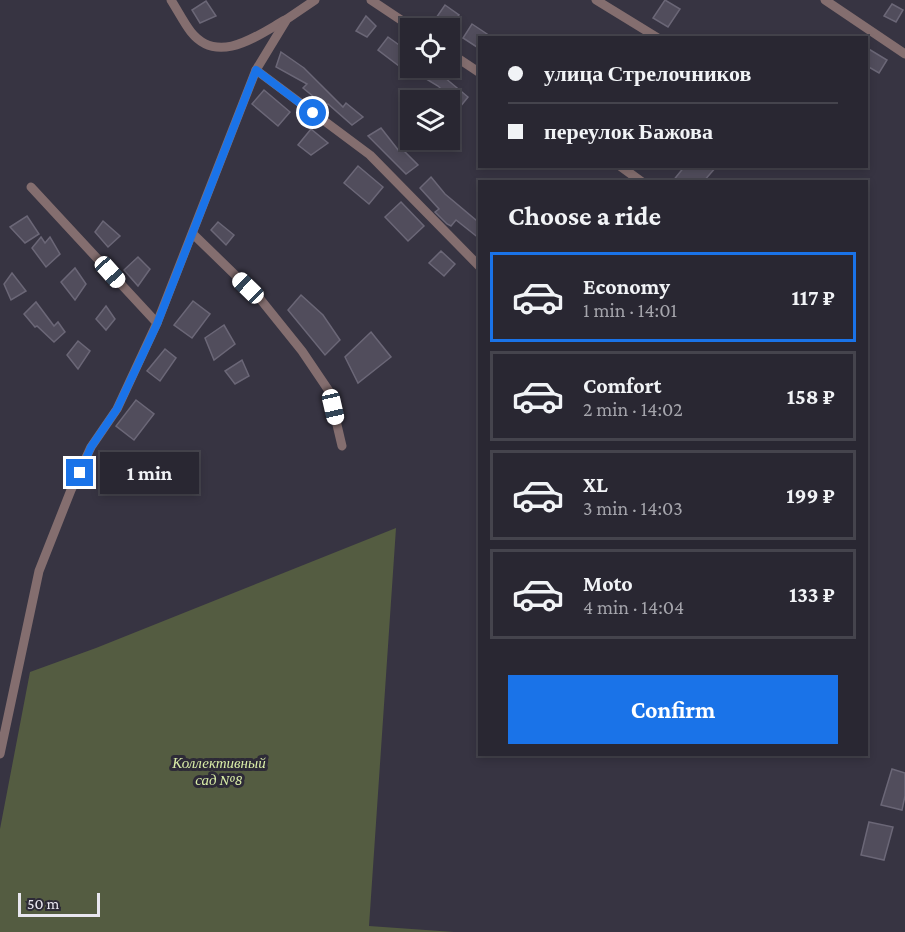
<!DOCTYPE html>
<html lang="en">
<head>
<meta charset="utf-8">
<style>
  body { margin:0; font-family:"Crimson Pro",serif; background:#35333e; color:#f1f3f6; height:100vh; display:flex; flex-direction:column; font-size:22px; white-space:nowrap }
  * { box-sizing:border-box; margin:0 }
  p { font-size:20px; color:#a5a5ac }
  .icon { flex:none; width:33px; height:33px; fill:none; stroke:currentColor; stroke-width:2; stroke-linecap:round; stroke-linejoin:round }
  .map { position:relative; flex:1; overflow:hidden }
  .panel { position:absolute; left:478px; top:180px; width:390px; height:576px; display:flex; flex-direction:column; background:#292732; border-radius:0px; box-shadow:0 3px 9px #0003,0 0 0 2px #45444d }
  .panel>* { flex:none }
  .top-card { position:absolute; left:478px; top:36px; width:390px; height:132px; border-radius:0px; box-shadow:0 3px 9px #0003,0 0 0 2px #45444d; display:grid; align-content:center; height:132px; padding:0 30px; background:#292732 }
  .fabs { position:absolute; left:400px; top:18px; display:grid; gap:12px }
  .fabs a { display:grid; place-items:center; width:60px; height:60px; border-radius:0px; background:#292732; box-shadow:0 3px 9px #0003,0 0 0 2px #45444d; font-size:30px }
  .scale { position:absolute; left:18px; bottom:15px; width:82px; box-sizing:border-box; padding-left:6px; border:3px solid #e9e7f0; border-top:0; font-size:16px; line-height:21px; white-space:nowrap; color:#e9e7f0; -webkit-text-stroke:4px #2d2a37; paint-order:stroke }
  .end { position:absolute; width:27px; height:27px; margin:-14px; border:8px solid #1a73e8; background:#fff; box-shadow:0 0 0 3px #fff }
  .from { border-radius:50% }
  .bubble { position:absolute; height:42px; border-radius:0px; background:#292732; box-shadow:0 3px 9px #0003,0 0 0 2px #45444d; font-size:20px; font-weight:700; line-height:42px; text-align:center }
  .car { position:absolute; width:18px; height:36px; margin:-18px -9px; border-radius:8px; box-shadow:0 0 4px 2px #0007; background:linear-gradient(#fff 24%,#345 0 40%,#fff 0 76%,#345 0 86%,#fff 0) }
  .top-card b { display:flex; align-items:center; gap:21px; height:57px; font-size:22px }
  .top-card b+b { border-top:2px solid #45444d }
  .top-card i { width:15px; height:15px; background:#f1f3f6 }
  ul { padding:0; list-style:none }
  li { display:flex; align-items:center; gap:18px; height:90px; margin:0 12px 9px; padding:0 18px; border:3px solid #45444d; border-radius:0px }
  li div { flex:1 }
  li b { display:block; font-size:22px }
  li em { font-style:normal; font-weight:700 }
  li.on { border-color:#1a73e8 }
  li>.icon { width:54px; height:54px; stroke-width:1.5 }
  h2 { padding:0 30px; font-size:27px; line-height:72px }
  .action { display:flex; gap:12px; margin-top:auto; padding:12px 30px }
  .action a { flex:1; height:69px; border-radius:0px; background:#1a73e8; color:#fff; font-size:24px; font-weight:700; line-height:69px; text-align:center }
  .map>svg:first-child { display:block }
</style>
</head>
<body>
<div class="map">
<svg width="905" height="932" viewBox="0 0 905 932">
  <rect width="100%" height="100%" fill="#373442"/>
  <polygon fill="#545c41" points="396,528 369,926 454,932 0,932 0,829 30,672 96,648"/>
  <g fill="#514d5c" stroke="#6b6777" stroke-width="1.5">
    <polygon points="665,0 680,9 668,27 653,18"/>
    <polygon points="206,1 216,16 200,23 192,10"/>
    <polygon points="892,4 903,10 896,22 884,16"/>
    <polygon points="445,5 459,15 448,28 434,21"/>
    <polygon points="366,16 376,26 367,37 356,31"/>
    <polygon points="472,24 493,38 480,38 480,49 463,38"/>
    <polygon points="388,37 410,53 399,66 378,50"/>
    <polygon points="867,48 887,60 879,73 867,66"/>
    <polygon points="281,52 304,68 343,107 346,103 363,117 352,125 328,104 325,106 303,88 307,84 276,67"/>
    <polygon points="430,68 433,68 468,97 460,107 438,86 423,77"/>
    <polygon points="264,90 290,112 278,126 252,104"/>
    <polygon points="381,128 399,151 402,149 418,165 406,174 368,136"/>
    <polygon points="311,129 328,143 311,155 298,145"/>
    <polygon points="358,166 383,187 369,204 344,183"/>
    <polygon points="685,166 717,166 703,182 672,182"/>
    <polygon points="431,177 445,194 476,220 480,217 480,239 456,220 451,226 447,224 435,212 439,209 420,188"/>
    <polygon points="401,202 424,226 408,241 385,217"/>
    <polygon points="27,216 39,234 25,243 10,227"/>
    <polygon points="103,221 120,236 108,247 95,232"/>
    <polygon points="218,222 234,235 226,245 211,230"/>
    <polygon points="41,237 45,243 50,237 60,254 46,267 32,248"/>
    <polygon points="441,251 455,264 444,276 429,263"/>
    <polygon points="138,257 150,269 138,286 124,270"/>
    <polygon points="75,268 86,284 75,300 61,282"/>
    <polygon points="12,273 26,291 11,300 4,284"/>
    <polygon points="301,295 323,315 340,340 325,355 288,310"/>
    <polygon points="193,301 210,314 192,338 174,325"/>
    <polygon points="36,302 54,326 58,322 65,332 54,342 37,326 35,327 24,314"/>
    <polygon points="106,306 115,319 106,330 96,319"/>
    <polygon points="224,325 235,344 214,360 205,338"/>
    <polygon points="371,332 391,357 358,383 345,357"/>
    <polygon points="78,341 90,351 78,369 67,355"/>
    <polygon points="165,349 176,358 160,381 147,371"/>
    <polygon points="242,360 249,376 235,384 225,371"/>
    <polygon points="136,400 154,414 134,440 116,426"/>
    <polygon points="892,769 905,773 905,796 902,810 881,805"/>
    <polygon points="869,822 893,827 884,860 861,855"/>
  </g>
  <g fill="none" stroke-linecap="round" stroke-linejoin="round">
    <g stroke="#846e6f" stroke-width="9">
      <path d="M171,0C178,11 184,23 191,32C218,66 258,35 285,20"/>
      <polyline points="371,0 413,28"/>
      <polyline points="596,0 658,38"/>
      <polyline points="825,0 905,54"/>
      <polyline points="450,53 480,73"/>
      <polyline points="256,70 370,155 480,267"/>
      <polyline points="620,166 642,182"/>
      <polyline points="31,187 157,323"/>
      <polyline points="193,234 261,300 302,351 329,391 342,446"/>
      <polyline points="0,754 39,571 71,490 91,447 117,409 157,323 256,70 287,19 315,0"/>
    </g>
  </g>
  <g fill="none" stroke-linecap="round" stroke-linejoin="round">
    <polyline stroke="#1a73e8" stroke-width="8" points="80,473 91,447 117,409 157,324 256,70 313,113"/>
  </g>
  <g text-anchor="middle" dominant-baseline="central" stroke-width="6" stroke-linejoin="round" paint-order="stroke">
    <g font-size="15" font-style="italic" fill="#d9eda7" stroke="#2d2a37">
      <text x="219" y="763">Коллективный<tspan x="219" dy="17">сад №8</tspan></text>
    </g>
  </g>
</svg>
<div class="fabs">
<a><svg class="icon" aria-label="locate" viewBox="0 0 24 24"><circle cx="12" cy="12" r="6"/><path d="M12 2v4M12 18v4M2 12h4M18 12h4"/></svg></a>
<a><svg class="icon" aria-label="layers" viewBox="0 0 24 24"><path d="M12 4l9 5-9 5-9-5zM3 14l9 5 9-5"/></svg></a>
</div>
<div class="scale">50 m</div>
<i class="end from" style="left:313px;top:113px"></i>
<i class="end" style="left:80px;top:473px"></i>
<div class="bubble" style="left:100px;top:452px;width:99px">1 min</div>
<i class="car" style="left:110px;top:272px;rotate:138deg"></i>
<i class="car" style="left:248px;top:288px;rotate:314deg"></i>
<i class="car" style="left:333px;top:407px;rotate:167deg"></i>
<div class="top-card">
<b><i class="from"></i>улица Стрелочников</b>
<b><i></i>переулок Бажова</b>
</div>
<section class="panel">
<h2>Choose a ride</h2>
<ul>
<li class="on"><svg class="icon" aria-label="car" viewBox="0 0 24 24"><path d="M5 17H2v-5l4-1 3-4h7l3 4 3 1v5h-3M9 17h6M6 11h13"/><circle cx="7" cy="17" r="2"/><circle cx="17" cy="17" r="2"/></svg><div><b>Economy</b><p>1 min · 14:01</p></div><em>117 ₽</em></li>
<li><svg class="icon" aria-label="car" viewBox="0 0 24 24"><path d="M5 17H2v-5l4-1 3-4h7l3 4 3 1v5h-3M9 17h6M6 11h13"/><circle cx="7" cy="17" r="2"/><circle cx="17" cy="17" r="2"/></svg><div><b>Comfort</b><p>2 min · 14:02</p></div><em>158 ₽</em></li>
<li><svg class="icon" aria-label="car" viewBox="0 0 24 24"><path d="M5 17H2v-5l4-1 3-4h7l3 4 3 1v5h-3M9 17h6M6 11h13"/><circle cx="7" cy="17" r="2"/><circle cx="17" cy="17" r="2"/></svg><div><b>XL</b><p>3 min · 14:03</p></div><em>199 ₽</em></li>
<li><svg class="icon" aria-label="car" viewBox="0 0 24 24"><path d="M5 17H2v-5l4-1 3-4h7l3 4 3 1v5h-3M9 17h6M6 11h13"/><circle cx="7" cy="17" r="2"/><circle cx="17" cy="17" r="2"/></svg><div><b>Moto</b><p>4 min · 14:04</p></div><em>133 ₽</em></li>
</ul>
<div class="action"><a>Confirm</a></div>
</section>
</div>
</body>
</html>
